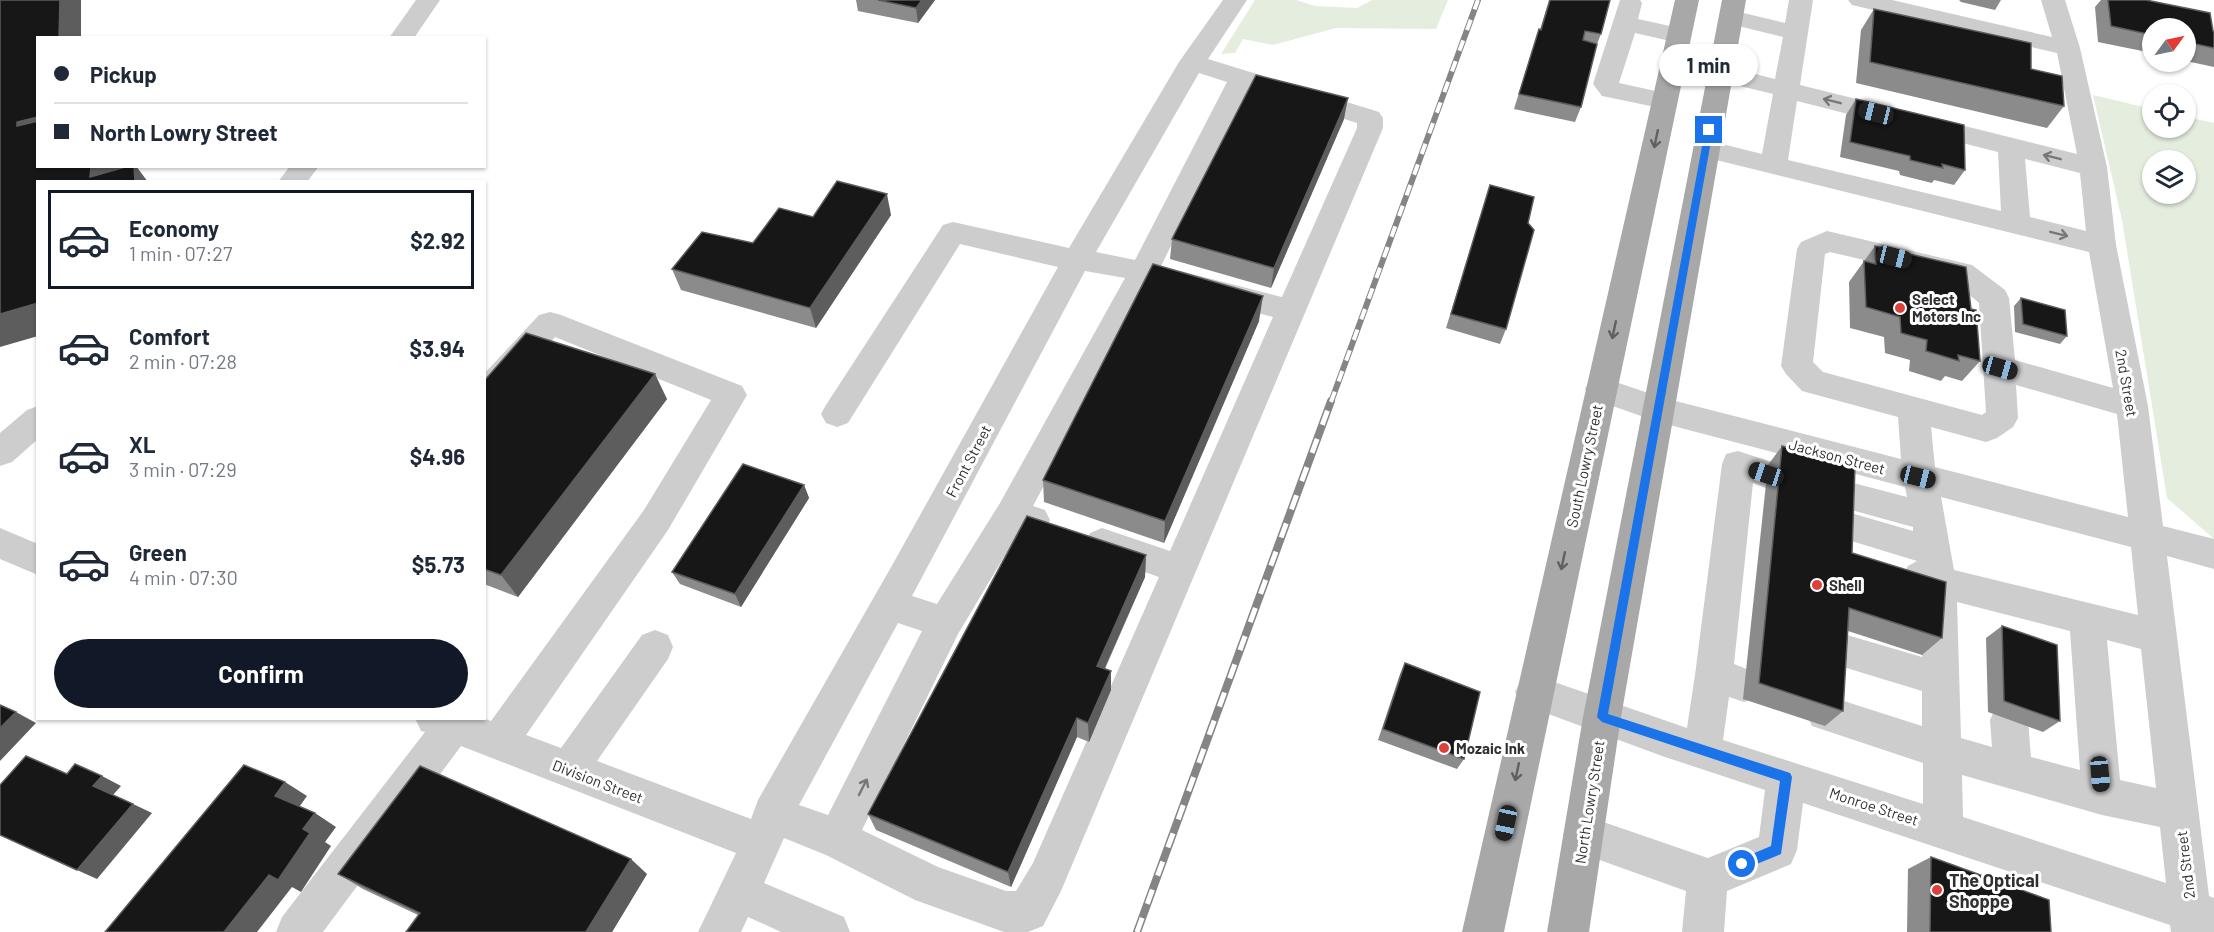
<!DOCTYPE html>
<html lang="en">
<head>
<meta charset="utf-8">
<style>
  body { margin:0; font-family:Barlow,sans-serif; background:#f6f6f7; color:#1f2937; height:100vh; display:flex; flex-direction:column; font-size:22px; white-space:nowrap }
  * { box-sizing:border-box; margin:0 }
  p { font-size:20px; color:#747a83 }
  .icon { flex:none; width:33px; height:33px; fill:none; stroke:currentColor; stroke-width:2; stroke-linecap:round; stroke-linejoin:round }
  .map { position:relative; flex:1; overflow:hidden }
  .details { position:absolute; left:36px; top:180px; width:450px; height:540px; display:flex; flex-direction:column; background:#fff; border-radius:0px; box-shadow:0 2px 4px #0004 }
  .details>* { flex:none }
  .top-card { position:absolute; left:36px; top:36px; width:450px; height:132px; border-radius:0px; box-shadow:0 2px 4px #0004; display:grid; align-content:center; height:132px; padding:0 18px; background:#fff }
  .needle { width:39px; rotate:57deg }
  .buttons { position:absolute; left:2142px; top:18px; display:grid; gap:12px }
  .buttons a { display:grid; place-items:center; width:54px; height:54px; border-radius:50%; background:#fff; box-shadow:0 2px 4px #0004; font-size:30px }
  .end { position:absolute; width:27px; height:27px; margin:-14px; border:8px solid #1a73e8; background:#fff; box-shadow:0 0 0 3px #fff }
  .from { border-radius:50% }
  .bubble { position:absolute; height:42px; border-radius:21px; background:#fff; box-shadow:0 2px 4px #0004; font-size:20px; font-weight:700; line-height:42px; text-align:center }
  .car { position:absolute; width:18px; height:36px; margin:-18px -9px; border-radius:8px; box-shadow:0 0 4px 2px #0007; background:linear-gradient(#222 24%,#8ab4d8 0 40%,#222 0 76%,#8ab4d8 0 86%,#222 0) }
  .top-card b { display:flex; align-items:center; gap:21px; height:57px; font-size:22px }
  .top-card b+b { border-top:2px solid #e0e1e3 }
  .top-card i { width:15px; height:15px; background:#1f2937 }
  ul { padding:10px 0 0; list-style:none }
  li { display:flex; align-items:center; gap:18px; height:99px; margin:0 12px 9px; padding:0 6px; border:3px solid transparent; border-radius:0px }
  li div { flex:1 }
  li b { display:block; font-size:22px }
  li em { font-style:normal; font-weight:700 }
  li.selected { border-color:#111827 }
  li>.icon { width:54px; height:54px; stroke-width:1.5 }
  .primary-button { display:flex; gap:12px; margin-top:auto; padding:12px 18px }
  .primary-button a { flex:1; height:69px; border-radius:36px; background:#111827; color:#fff; font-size:24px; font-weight:700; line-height:69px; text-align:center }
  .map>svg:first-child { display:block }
</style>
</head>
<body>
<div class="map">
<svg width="2214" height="932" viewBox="0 0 2214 932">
  <rect width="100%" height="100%" fill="#fff"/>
  <g fill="#e5eddf" fill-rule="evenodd">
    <polygon points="1255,0 1296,0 1315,6 1357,8 1372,0 1448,0 1436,29 1336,28 1273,45 1243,39 1235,53 1221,54"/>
    <path d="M2093,95L2152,109V128H2186V117L2214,123V539L2167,498L2122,220ZM2152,160H2186V194H2152Z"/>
  </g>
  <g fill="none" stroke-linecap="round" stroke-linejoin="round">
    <g fill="#cdcdcd" fill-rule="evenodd">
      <polygon points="416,0 440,0 414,38 389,38"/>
      <path d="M1223,0H1247L1208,59L1379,112L1383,118V128L1061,891L1043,926L1028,932H1004L915,900L826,855L784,838L764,883L844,917L850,932H781L748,917L741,932H698L736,853L461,746L323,932H276L282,917L425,732L421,731L415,718H483L491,721L644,510L711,400L555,337L495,404L484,407V374L539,315L550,312L561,315L742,386L747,395L668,530L526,735L561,748L642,635L655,630L668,635L673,647L668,659L597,761L751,819L758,800L894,562L1058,267L960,244L848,423L837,427L826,423L821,414L826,405L943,225L953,222L1069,248L1179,62ZM1199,73L1227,82L1135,260L1096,252ZM1249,89L1357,123V128L1282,297L1161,266ZM1085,271L1125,278L1000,503L937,604L912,596ZM1151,285L1273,317L1170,551L1102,528L1090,533L1085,543L1090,553L1159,577L1033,863L1016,891H1006L938,867L862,830L958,634L1020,530L1033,534L1045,530L1050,520L1045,510L1033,506ZM898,623L922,631L828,815L799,805Z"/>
      <polygon points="1620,0 1640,0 1642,3 1638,19 1688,30 1691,35 1688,40 1679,43 1635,33 1619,83 1674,95 1678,101 1674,107 1665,109 1602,96 1593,84"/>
      <path d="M1789,0H1813L1800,85L2077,154L2057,53L1852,5L1848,0H1892L2052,37L2041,0H2065L2080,48L2107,167L2116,245L2148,406L2163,526L2214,539V569L2167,556L2209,896L2214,898V932H2171L2170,925L1803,803L1797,850L1791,864L1727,891L1724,932H1682L1686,891L1569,849L1563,835L1569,821L1583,815L1708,858L1759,837L1765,790L1662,756L1521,704L1515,692L1521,680L1534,675L1687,728L1695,675L1722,464L1726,454L1738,451L1778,464L1783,474L1778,484L1766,488L1753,483L1734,664L1757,673L1763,685L1757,697L1744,702L1729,697L1723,740L1923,804V763L1812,726L1806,713L1812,700L1825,695L1922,726V691L1817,659L1812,647L1817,635L1830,630L1922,657L1921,593L1908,588L1902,577L1908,566L1917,561L1825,533L1820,523L1825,513L1837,509L1913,531V527L1826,503L1821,493L1826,483L1838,479L1907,497L1905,487L1658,422L1590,398L1585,389L1590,380L1601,377L1660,397L1901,459L1898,417L1802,391L1786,374L1781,366L1797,249L1801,242L1827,231L1972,265L2005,290L2009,298L2015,360L2113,388L2089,252L1696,155L1693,149L1696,143L1706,140L1762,154L1773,94L1711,79L1707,73L1711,67L1720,65L1775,79L1783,37L1722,22L1719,17L1722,12L1731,10L1785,23ZM1797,101L1998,152L2001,211L1788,160ZM2025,159L2080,173L2086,231L2030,217ZM1830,252L1953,281L1979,303L1986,412L1982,415L1823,372L1813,362L1825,254ZM2016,385L2117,414L2128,517L1935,467L1931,427L1986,442L1997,438L2013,427L2018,418ZM1941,497L2131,547L2138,615L1954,570ZM1957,602L2070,631L2080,770L2031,757L2028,720L2022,707L2009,702L1996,707L1990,720L1992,747L1961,738ZM2107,640L2141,649L2156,788L2120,780ZM1962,775L2102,815L2160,827L2166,883L1963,817Z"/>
      <polygon points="290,166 319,166 307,182 278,182"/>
      <polygon points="38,406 38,439 12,462 0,466 0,433 27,410"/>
      <polygon points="0,528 38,544 38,575 0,559"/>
    </g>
    <g fill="#a8a8a8" fill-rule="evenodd">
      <polygon points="1675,0 1699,0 1504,932 1462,932"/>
      <polygon points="1722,0 1746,0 1621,717 1589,932 1547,932 1583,717"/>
    </g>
    <g stroke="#858585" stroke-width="6">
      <polyline id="rail-far1" points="1331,402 1478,0"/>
    </g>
    <g stroke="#858585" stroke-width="8">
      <polyline id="rail" points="1137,932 1331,401"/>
    </g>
    <use href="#rail-far1" stroke="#fff" stroke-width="4" stroke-dasharray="11" stroke-linecap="butt"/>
    <use href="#rail" stroke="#fff" stroke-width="5" stroke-dasharray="15" stroke-linecap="butt"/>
  </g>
  <g fill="#8b8b8b">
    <polygon points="856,0 935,0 918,23 858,11"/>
    <polygon points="1549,0 1610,0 1601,34 1597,44 1581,107 1575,122 1514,109 1539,29 1540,30"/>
    <polygon points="1959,0 2001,0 1995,10 1961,2"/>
    <polygon points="2101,0 2146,0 2214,31 2214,67 2186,61 2186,28 2152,28 2152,53 2098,42 2095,7"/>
    <polygon points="1874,9 2031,69 2064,106 2047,128 1856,83 1861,30"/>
    <polygon points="1856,99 1965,170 1954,185 1934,180 1932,183 1900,175 1899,171 1840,157 1846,115"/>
    <polygon points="1344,119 1271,288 1170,259 1172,239"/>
    <polygon points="1490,185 1528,223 1506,329 1500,344 1446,328"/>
    <polygon points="891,215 816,328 681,290 672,269 753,243 813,217"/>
    <polygon points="1875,246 1971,309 1980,361 1962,381 1945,376 1941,381 1909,371 1910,360 1885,353 1884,337 1850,328 1849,282"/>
    <polygon points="2021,298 2067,336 2060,344 2015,332 2014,306"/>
    <polygon points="1259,321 1164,543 1044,502 1043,480"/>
    <polygon points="484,381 667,399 518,597 484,584"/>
    <polygon points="1782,446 1852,553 1942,638 1922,655 1848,631 1843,711 1825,726 1743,699 1768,465"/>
    <polygon points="804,485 809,498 741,607 680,584 672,572"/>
    <polygon points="1146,555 1145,577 1105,669 1111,671 1111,690 1089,742 1077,737 1011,887 876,830 868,814"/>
    <polygon points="2002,626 2060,721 2043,732 1988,712 1986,638"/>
    <polygon points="1405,663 1464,759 1457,769 1378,740 1400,674"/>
    <polygon points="1931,857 2051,932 1907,932 1908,869"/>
    <polygon points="338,874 647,874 612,932 406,932 418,915 363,889"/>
  </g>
  <g fill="#5d5d5d">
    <polygon points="60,0 81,0 81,38 59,38"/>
    <polygon points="922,0 935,0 918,23 916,8"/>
    <polygon points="1348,98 1344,119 1271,288 1274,268"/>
    <polygon points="38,117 38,148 17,126 17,122"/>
    <polygon points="91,166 129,166 90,177"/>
    <polygon points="134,166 136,166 148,182 135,182"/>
    <polygon points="887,194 891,215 816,328 810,308"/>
    <polygon points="1263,296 1259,321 1164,543 1165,521"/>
    <polygon points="38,303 38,336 0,347 0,314"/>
    <polygon points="655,374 667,399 518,597 501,575"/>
    <polygon points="804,485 809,498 741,607 735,594"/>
    <polygon points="1146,555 1145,577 1097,685 1097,666"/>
    <polygon points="1111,671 1111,690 1089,742 1088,723"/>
    <polygon points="16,712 36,723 0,761 0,728"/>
    <polygon points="1077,718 1077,737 1011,887 1008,872"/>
    <polygon points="102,776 121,786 112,796 93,786"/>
    <polygon points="285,782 307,796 297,810 275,796"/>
    <polygon points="133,804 152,813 97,879 77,870"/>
    <polygon points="315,813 336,827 325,842 331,846 301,892 292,887 257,932 224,932 269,875"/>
    <polygon points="631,859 647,874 612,932 586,932"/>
  </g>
  <g fill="#171717" stroke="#5d5d5d" stroke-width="1.5">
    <polygon points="0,0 60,0 59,38 38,38 38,117 17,122 17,126 38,121 38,166 91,166 90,177 129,166 134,166 135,182 38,182 38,303 0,314"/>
    <polygon points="878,0 922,0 916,8"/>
    <polygon points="1550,0 1610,0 1601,34 1585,31 1583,40 1597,44 1581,107 1519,94 1539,29 1541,30"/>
    <polygon points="2108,0 2146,0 2210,13 2213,31 2214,31 2214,48 2186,42 2186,28 2152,28 2152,35 2111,26"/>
    <polygon points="1874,9 2031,43 2031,69 2062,76 2064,106 1870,62"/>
    <polygon points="1256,75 1348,98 1274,268 1172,239"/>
    <polygon points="1856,99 1964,125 1965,170 1942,164 1943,168 1910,160 1910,156 1850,142"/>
    <polygon points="837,181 887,194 810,308 672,269 702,232 753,243 779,208 813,217"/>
    <polygon points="1490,185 1534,197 1528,223 1534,230 1506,329 1451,314"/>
    <polygon points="1875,246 1966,267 1971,309 1976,310 1980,361 1958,355 1959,361 1926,351 1927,340 1901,333 1900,317 1866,307 1864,261 1876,264"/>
    <polygon points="1153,264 1263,296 1165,521 1043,480"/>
    <polygon points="2021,298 2065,310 2067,336 2023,324"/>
    <polygon points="526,333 655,374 501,575 484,569 484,381"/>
    <polygon points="1782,446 1855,466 1852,553 1946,582 1942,638 1849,608 1843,711 1759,683"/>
    <polygon points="743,464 804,485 735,594 672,572"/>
    <polygon points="1027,516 1146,555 1097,666 1111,671 1088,723 1077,718 1008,872 868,814"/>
    <polygon points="2002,626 2057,645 2060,721 2004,701"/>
    <polygon points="1405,663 1480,692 1464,759 1383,729"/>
    <polygon points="0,705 16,712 0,728"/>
    <polygon points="26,756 67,774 75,764 102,776 93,786 133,804 77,870 0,835 0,785"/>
    <polygon points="244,765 285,782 275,796 315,813 303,829 310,833 278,880 269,875 224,932 105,932"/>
    <polygon points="420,766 631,859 586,932 406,932 420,913 338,874"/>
    <polygon points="1931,857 2049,900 2051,932 1930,932"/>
  </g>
  <defs><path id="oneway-shaft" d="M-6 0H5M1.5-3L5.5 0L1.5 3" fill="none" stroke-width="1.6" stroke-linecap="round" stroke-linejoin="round" transform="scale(1.5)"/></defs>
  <g stroke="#777">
    <use href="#oneway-shaft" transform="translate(1832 101) rotate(-166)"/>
    <use href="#oneway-shaft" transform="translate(2052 157) rotate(-166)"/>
    <use href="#oneway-shaft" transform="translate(2059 234) rotate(14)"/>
    <use href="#oneway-shaft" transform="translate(863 787) rotate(-63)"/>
  </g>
  <g stroke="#606060">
    <use href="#oneway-shaft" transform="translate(1656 139) rotate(102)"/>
    <use href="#oneway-shaft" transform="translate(1614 330) rotate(102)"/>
    <use href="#oneway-shaft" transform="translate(1563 561) rotate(102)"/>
    <use href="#oneway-shaft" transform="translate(1517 772) rotate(102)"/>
  </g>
  <polygon fill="#1a73e8" points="1709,128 1713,130 1608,714 1790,773 1792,777 1781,854 1742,870 1738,869 1738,860 1771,846 1780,781 1602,722 1597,717 1705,130"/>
  <g fill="#de3f3b" stroke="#fff" stroke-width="2">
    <circle cx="1900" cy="308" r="6"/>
    <circle cx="1817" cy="585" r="6"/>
    <circle cx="1444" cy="748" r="6"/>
    <circle cx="1937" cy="890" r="6"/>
  </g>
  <g text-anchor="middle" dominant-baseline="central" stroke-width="6" stroke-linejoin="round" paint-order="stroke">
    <g font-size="15" font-weight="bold" fill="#303030" stroke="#fff" text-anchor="start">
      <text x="1912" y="299">Select<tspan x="1912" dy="17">Motors Inc</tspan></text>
      <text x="1829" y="585">Shell</text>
      <text x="1456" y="748">Mozaic Ink</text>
    </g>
    <g font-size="15" fill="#303030" stroke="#fff">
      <text transform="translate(2127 383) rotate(80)">2nd Street</text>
      <text transform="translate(1837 456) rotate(15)">Jackson Street</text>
      <text transform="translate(968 461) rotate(-62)">Front Street</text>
      <text transform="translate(1584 466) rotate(-78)">South Lowry Street</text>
      <text transform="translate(598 781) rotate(21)">Division Street</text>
      <text transform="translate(1589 802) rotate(-81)">North Lowry Street</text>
      <text transform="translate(1874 806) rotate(18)">Monroe Street</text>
      <text transform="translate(2185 865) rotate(-97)">2nd Street</text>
    </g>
    <g font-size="18" font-weight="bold" fill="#303030" stroke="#fff" text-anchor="start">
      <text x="1949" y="880">The Optical<tspan x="1949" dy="21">Shoppe</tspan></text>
    </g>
  </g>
</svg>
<div class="buttons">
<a><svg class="needle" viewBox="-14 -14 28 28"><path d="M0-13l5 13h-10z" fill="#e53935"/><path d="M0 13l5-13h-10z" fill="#747a83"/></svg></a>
<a><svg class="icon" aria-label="locate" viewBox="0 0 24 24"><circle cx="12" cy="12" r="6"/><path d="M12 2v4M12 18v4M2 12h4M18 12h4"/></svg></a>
<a><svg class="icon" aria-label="layers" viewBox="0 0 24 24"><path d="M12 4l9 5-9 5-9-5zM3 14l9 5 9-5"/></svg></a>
</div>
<i class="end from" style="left:1742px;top:864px"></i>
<i class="end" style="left:1709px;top:130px"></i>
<div class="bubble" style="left:1659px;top:44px;width:99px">1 min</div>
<i class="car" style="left:1876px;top:113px;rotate:284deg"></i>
<i class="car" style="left:1894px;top:257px;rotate:104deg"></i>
<i class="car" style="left:2000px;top:368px;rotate:106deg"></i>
<i class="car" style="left:1766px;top:474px;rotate:288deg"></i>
<i class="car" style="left:1918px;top:477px;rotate:104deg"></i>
<i class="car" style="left:2100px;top:774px;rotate:175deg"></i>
<i class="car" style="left:1506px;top:823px;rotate:192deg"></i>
<div class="top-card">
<b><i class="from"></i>Pickup</b>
<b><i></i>North Lowry Street</b>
</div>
<section class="details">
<ul>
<li class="selected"><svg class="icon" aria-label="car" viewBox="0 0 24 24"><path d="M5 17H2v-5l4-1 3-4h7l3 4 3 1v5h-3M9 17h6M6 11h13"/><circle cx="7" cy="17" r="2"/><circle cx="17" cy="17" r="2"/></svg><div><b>Economy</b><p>1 min · 07:27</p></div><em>$2.92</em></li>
<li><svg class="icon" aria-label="car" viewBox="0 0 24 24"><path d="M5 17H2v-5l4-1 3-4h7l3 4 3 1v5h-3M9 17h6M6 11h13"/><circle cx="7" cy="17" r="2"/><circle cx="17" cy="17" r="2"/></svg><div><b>Comfort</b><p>2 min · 07:28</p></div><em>$3.94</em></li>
<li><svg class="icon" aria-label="car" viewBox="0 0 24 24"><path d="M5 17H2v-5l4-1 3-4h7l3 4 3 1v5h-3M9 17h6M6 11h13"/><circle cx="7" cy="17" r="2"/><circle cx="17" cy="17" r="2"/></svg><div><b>XL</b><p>3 min · 07:29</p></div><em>$4.96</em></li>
<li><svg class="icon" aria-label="car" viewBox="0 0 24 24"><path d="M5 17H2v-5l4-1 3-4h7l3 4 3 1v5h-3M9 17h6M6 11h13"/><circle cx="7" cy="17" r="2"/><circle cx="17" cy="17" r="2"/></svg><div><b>Green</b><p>4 min · 07:30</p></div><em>$5.73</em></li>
</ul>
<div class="primary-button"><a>Confirm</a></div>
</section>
</div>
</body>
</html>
